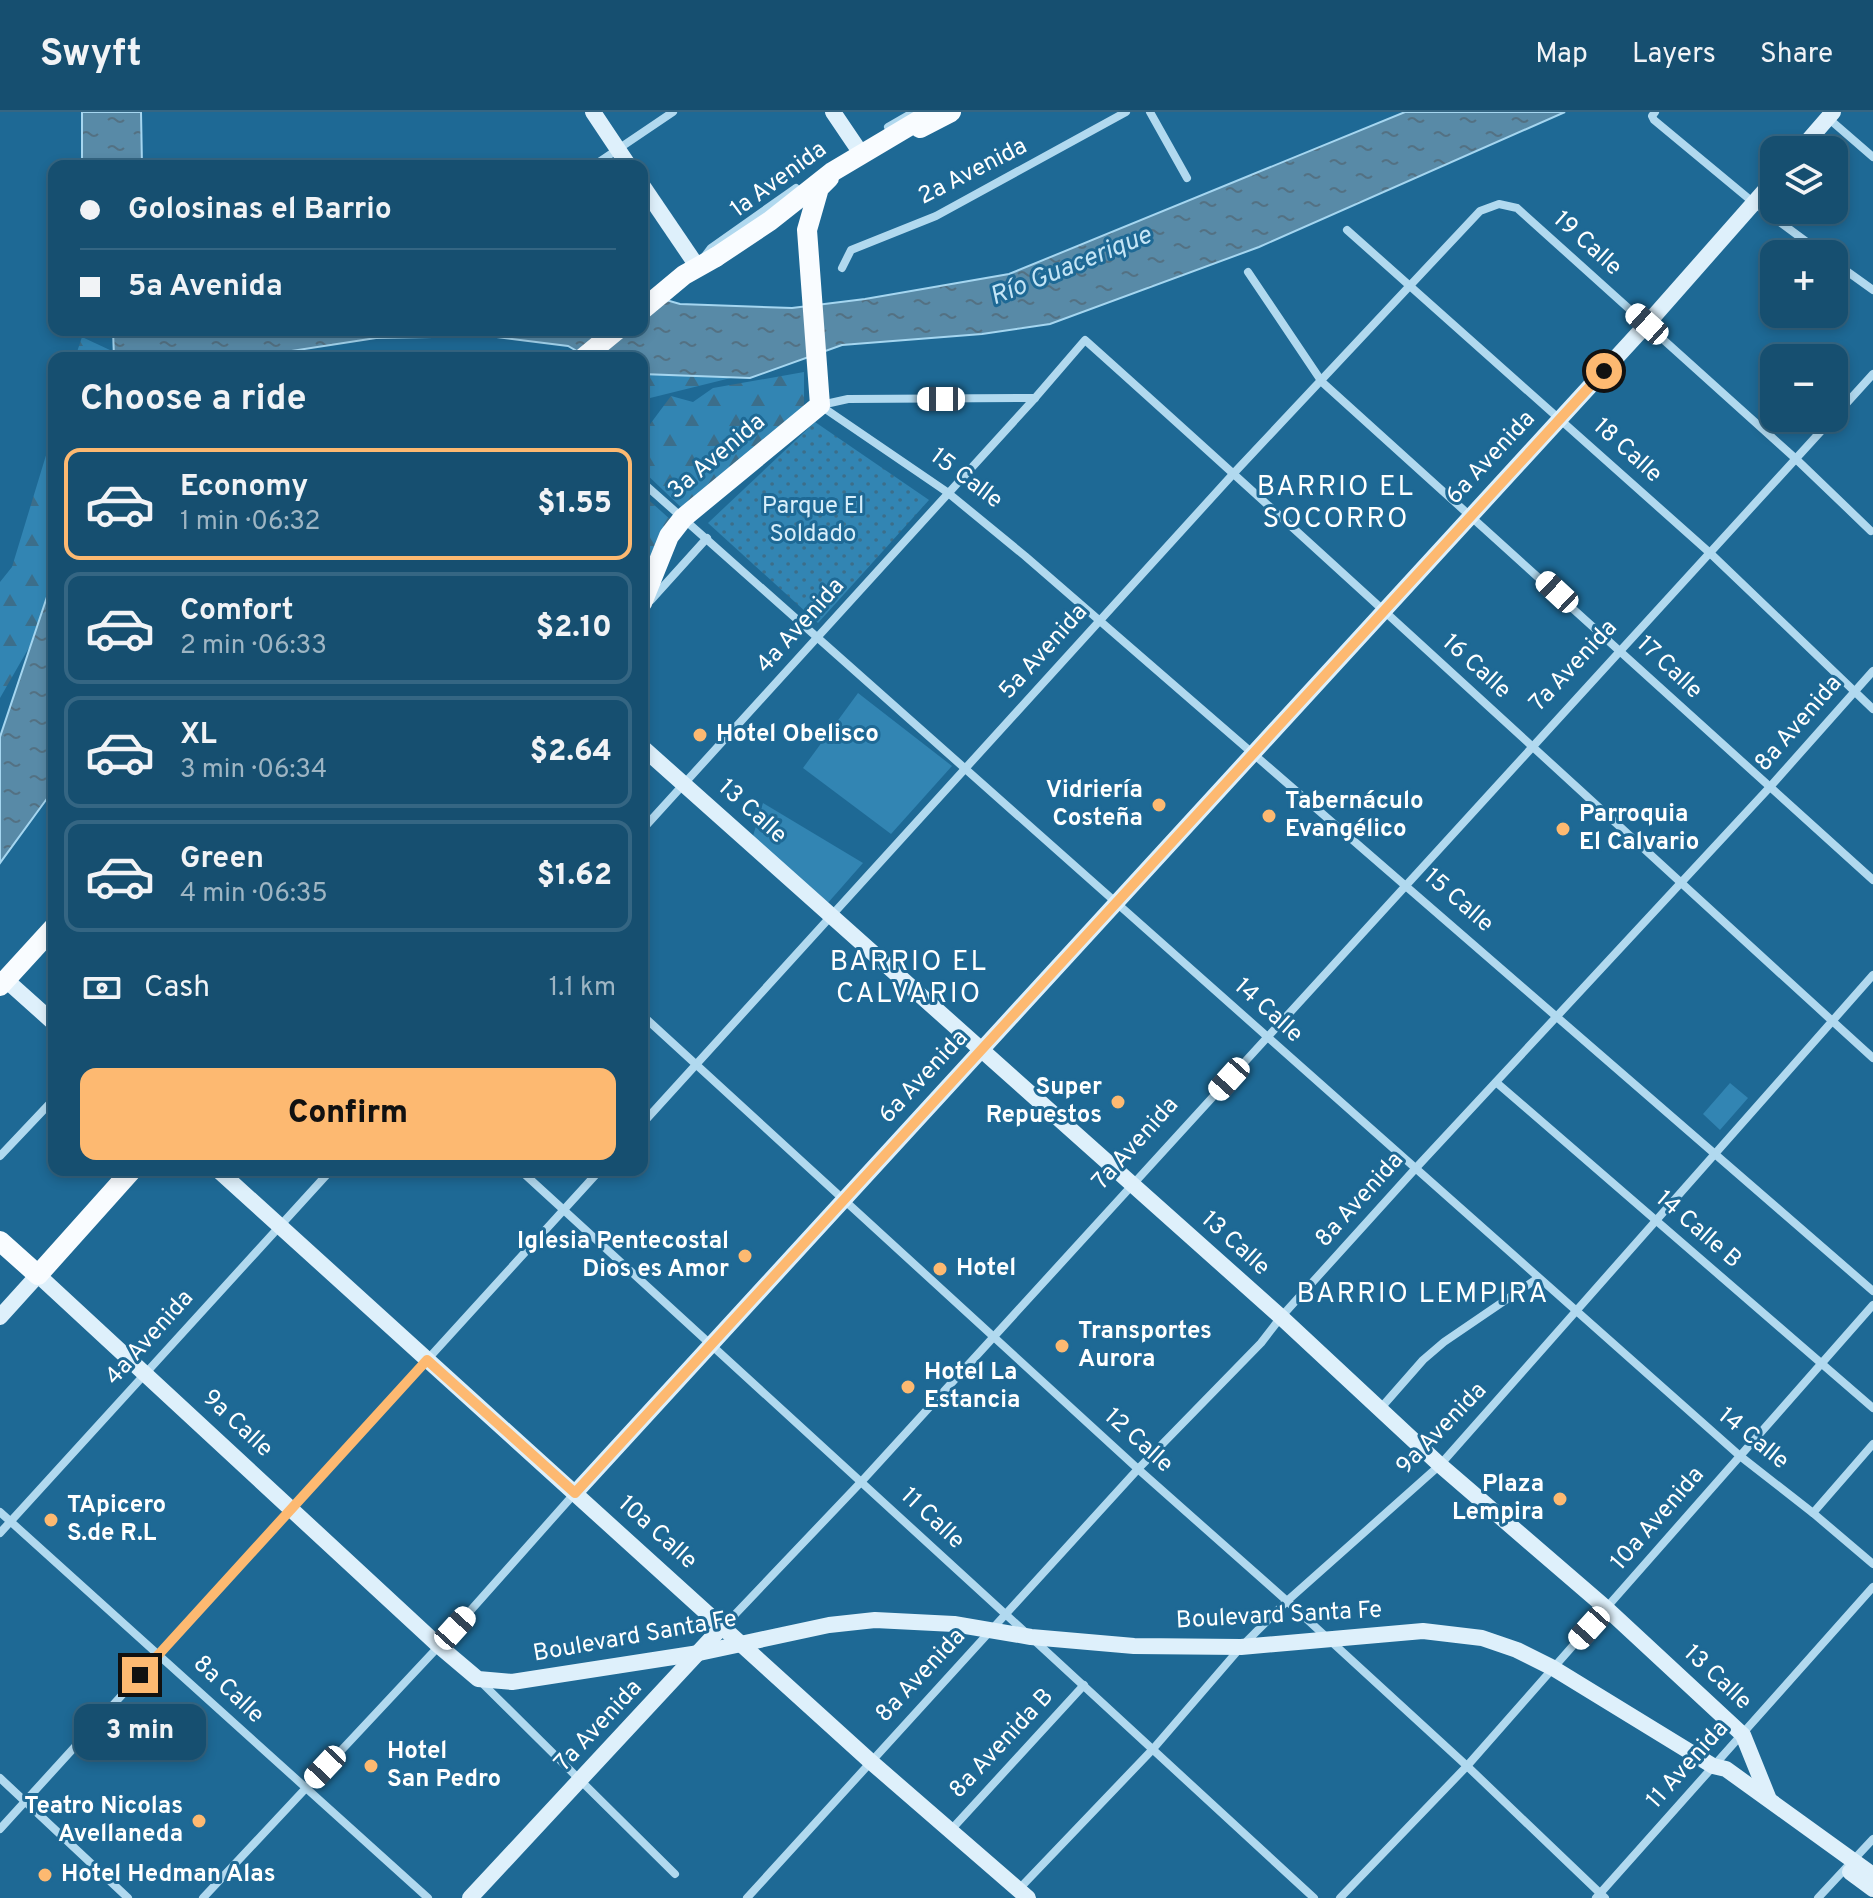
<!DOCTYPE html>
<html lang="en">
<head>
<meta charset="utf-8">
<style>
  body { margin:0; font-family:Overpass,sans-serif; background:#235978; color:#f1f3f6; height:100vh; display:flex; flex-direction:column; font-size:30px; white-space:nowrap }
  * { box-sizing:border-box; margin:0 }
  p { font-size:26px; color:#9eb5c3 }
  .icon { flex:none; width:44px; height:44px; fill:none; stroke:currentColor; stroke-width:2; stroke-linecap:round; stroke-linejoin:round }
  .map { position:relative; flex:1; overflow:hidden }
  .sheet { position:absolute; left:48px; top:240px; width:600px; height:824px; display:flex; flex-direction:column; background:#164f70; border-radius:16px; box-shadow:0 4px 12px #0003,0 0 0 2px #356683 }
  .sheet>* { flex:none }
  .banner { position:absolute; left:48px; top:48px; width:600px; height:176px; border-radius:16px; box-shadow:0 4px 12px #0003,0 0 0 2px #356683; display:grid; align-content:center; height:176px; padding:0 32px; background:#164f70 }
  .tools { position:absolute; left:1760px; top:24px; display:grid; gap:16px }
  .tools a { display:grid; place-items:center; width:88px; height:88px; border-radius:16px; background:#164f70; box-shadow:0 4px 12px #0003,0 0 0 2px #356683; font-size:40px }
  .end { position:absolute; width:36px; height:36px; margin:-18px; border:10px solid #fdb971; background:#111; box-shadow:0 0 0 4px #111 }
  .from { border-radius:50% }
  .bubble { position:absolute; height:56px; border-radius:16px; background:#164f70; box-shadow:0 4px 12px #0003,0 0 0 2px #356683; font-size:26px; font-weight:800; line-height:56px; text-align:center }
  .car { position:absolute; width:24px; height:48px; margin:-24px -12px; border-radius:10px; box-shadow:0 0 6px 2px #0007; background:linear-gradient(#fff 24%,#345 0 40%,#fff 0 76%,#345 0 86%,#fff 0) }
  .banner b { display:flex; align-items:center; gap:28px; height:76px; font-size:30px }
  .banner b+b { border-top:2px solid #356683 }
  .banner i { width:20px; height:20px; background:#f1f3f6 }
  ul { padding:0; list-style:none }
  li { display:flex; align-items:center; gap:24px; height:112px; margin:0 16px 12px; padding:0 16px; border:4px solid #356683; border-radius:16px }
  li div { flex:1 }
  li b { display:block; font-size:30px }
  li em { font-style:normal; font-weight:800 }
  li.current { border-color:#fdb971 }
  li>.icon { width:72px; height:72px; stroke-width:1.5 }
  h2 { padding:0 32px; font-size:36px; line-height:96px }
  .pay { display:flex; align-items:center; gap:20px; height:88px; padding:0 32px; font-size:30px }
  .pay p { margin-inline-start:auto }
  .cta { display:flex; gap:16px; margin-top:auto; padding:16px 32px }
  .cta a { flex:1; height:92px; border-radius:16px; background:#fdb971; color:#111; font-size:32px; font-weight:800; line-height:92px; text-align:center }
  header { display:flex; align-items:center; gap:48px; box-sizing:border-box; height:112px; padding:0 40px; background:#164f70; border-bottom:2px solid #356683 }
  header strong { font-size:38px }
  nav { display:flex; gap:44px; margin-inline-start:auto; font-size:28px }
  .map>svg:first-child { display:block }
</style>
</head>
<body>
<header>
<strong>Swyft</strong>
<nav><a>Map</a><a>Layers</a><a>Share</a></nav>
</header>
<div class="map">
<svg width="1873" height="1786" viewBox="0 0 1873 1786">
  <defs>
    <pattern id="forest-firs" width="22" height="20" patternUnits="userSpaceOnUse" patternTransform="scale(2)"><rect width="22" height="20" fill="#3285b3"/><path d="M5 1l3.5 6h-7zM16 11l3.5 6h-7z" fill="#3c6e8a"/></pattern>
    <pattern id="park-dots" width="8" height="8" patternUnits="userSpaceOnUse" patternTransform="scale(2)"><rect width="8" height="8" fill="#3285b3"/><path d="M2 2h.1M6 6h.1" fill="none" stroke="#3c6e8a" stroke-width="1.8" stroke-linecap="round"/></pattern>
    <pattern id="water-ripples" width="26" height="14" patternUnits="userSpaceOnUse" patternTransform="scale(2)"><rect width="26" height="14" fill="#588aa7"/><path d="M2 4q2-2 4 0t4 0M15 11q2-2 4 0t4 0" fill="none" stroke="#537183"/></pattern>
  </defs>
  <rect width="100%" height="100%" fill="#1e6995"/>
  <g fill="#3285b3">
    <polygon points="858,581 952,654 891,722 803,656"/>
    <polygon points="763,691 863,751 827,792 753,724"/>
    <polygon points="1730,971 1748,986 1720,1018 1703,1002"/>
  </g>
  <g fill="url(#forest-firs)">
    <polygon points="82,225 127,246 75,246"/>
    <polygon points="772,237 791,251 642,288 642,246 605,246"/>
    <polygon points="804,260 804,294 684,398 642,358 642,323 671,284 693,290 713,276"/>
    <polygon points="54,317 54,492 0,586 0,470 12,455"/>
    <polygon points="642,382 682,418 642,476"/>
  </g>
  <polygon fill="url(#park-dots)" points="815,310 929,388 818,511 708,411"/>
  <g fill="url(#water-ripples)" stroke="#a5d6f0" stroke-width="2">
    <polygon points="82,0 141,0 142,54 82,54"/>
    <polygon points="1405,0 1565,0 1259,135 1050,212 982,222 842,233 750,266 642,262 642,246 589,246 568,234 489,224 376,226 246,246 114,246 113,218 642,218 642,181 680,192 792,196 865,187 1009,162"/>
    <polygon points="54,464 54,677 0,751 0,625"/>
  </g>
  <g fill="none" stroke-linecap="round" stroke-linejoin="round">
    <g stroke="#b1d9ef" stroke-width="8">
      <polyline points="1150,0 1187,66"/>
      <polyline points="1655,0 1652,4 1654,8 1754,91 1823,142"/>
      <polyline points="1828,6 1873,45"/>
      <polyline points="888,15 914,0"/>
      <polyline points="593,54 673,0"/>
      <polyline points="1347,118 1710,441 1873,597"/>
      <polyline points="705,144 711,136 796,76"/>
      <polyline points="1834,150 1873,178"/>
      <polyline points="842,156 851,138 936,104 1126,0"/>
      <polyline points="1248,160 1322,270 1873,768"/>
      <polyline points="821,293 848,287 1035,286"/>
      <polyline points="821,294 947,380 1025,444 1873,1179"/>
      <polyline points="1834,305 1873,262"/>
      <polyline points="642,370 1740,1344 1813,1401 1873,1452"/>
      <polyline points="651,488 707,426"/>
      <path d="M642,718L1035,286L1085,228C1350,465 1610,707 1873,946"/>
      <polyline points="642,903 1138,1357 1287,1489 1467,1654 1605,1786"/>
      <polyline points="1497,971 1873,1296"/>
      <polyline points="642,1012 1234,361 1480,99 1499,92 1517,96 1796,347 1871,419"/>
      <polyline points="0,1044 54,987"/>
      <polyline points="520,1058 1025,1520"/>
      <polyline points="1380,1297 1423,1248 1444,1230 1538,1166"/>
      <polyline points="0,1400 428,1786"/>
      <polyline points="1813,1401 1873,1332"/>
      <polyline points="0,1421 331,1058"/>
      <polyline points="723,1515 862,1369 1833,306"/>
      <polyline points="1035,1529 1314,1786"/>
      <polyline points="482,1571 675,1762"/>
      <polyline points="0,1666 128,1786"/>
      <polyline points="0,1717 600,1058"/>
      <polyline points="950,1719 1084,1573"/>
      <polyline points="1019,1777 1153,1637 1241,1535 1287,1489 1440,1353 1873,863"/>
      <polyline points="203,1786 439,1534 575,1381"/>
      <polyline points="747,1786 1138,1357 1261,1231 1281,1205 1415,1057 1769,676 1873,559"/>
      <polyline points="1340,1786 1467,1654 1873,1193"/>
      <polyline points="1596,1786 1873,1475"/>
      <polyline points="1818,1786 1873,1727"/>
    </g>
    <g stroke="#def0fb" stroke-width="16">
      <polyline points="593,0 629,54"/>
      <polyline points="833,0 856,34"/>
      <polyline points="1800,38 1833,0"/>
      <polyline points="642,73 697,154"/>
      <polyline points="642,635 1281,1205 1440,1353 1606,1496 1743,1623 1768,1685"/>
      <polyline points="6,868 54,911"/>
      <polyline points="218,1058 870,1649 1028,1786"/>
      <polyline points="0,1205 38,1163 439,1534 478,1567 512,1570 699,1541 829,1513 875,1508 954,1512 1031,1525 1134,1534 1241,1535 1423,1519 1482,1526 1517,1538 1553,1556 1713,1654 1726,1657 1873,1763"/>
      <polyline points="575,1381 1647,212 1774,68"/>
      <polyline points="1850,1760 1873,1777"/>
      <polyline points="470,1786 722,1515"/>
    </g>
    <g stroke="#f9fcff" stroke-width="20">
      <polyline points="920,16 951,0"/>
      <polyline points="642,198 684,163 716,145"/>
      <polyline points="583,246 617,218"/>
      <polyline points="642,491 669,424 683,406 820,293 807,118 819,76 829,66"/>
      <polyline points="0,874 54,815"/>
      <polyline points="0,1129 38,1163 132,1058"/>
    </g>
    <polyline stroke="#f9fcff" stroke-width="20" points="716,145 770,109 832,60 933,0"/>
  </g>
  <g fill="none" stroke-linecap="round" stroke-linejoin="round">
    <polyline stroke="#fdb971" stroke-width="10" points="140,1563 427,1248 575,1381 1604,259"/>
  </g>
  <g fill="#fdb971" stroke="#1e6995" stroke-width="3">
    <circle cx="700" cy="623" r="8"/>
    <circle cx="1159" cy="693" r="8"/>
    <circle cx="1269" cy="704" r="8"/>
    <circle cx="1563" cy="717" r="8"/>
    <circle cx="1118" cy="990" r="8"/>
    <circle cx="745" cy="1144" r="8"/>
    <circle cx="940" cy="1157" r="8"/>
    <circle cx="1062" cy="1234" r="8"/>
    <circle cx="908" cy="1275" r="8"/>
    <circle cx="1560" cy="1387" r="8"/>
    <circle cx="51" cy="1408" r="8"/>
    <circle cx="371" cy="1654" r="8"/>
    <circle cx="199" cy="1709" r="8"/>
    <circle cx="45" cy="1763" r="8"/>
  </g>
  <g text-anchor="middle" dominant-baseline="central" stroke-width="6" stroke-linejoin="round" paint-order="stroke">
    <g font-size="24" fill="#fff" stroke="#1e6995">
      <text transform="translate(973 60) rotate(-27)">2a Avenida</text>
      <text transform="translate(779 68) rotate(-36)">1a Avenida</text>
      <text transform="translate(1587 132) rotate(42)">19 Calle</text>
      <text transform="translate(1627 339) rotate(42)">18 Calle</text>
      <text transform="translate(717 345) rotate(-40)">3a Avenida</text>
      <text transform="translate(1491 346) rotate(-47)">6a Avenida</text>
      <text transform="translate(966 367) rotate(37)">15 Calle</text>
      <text transform="translate(801 514) rotate(-48)">4a Avenida</text>
      <text transform="translate(1044 540) rotate(-48)">5a Avenida</text>
      <text transform="translate(1574 554) rotate(-47)">7a Avenida</text>
      <text transform="translate(1476 555) rotate(42)">16 Calle</text>
      <text transform="translate(1669 556) rotate(43)">17 Calle</text>
      <text transform="translate(1799 612) rotate(-49)">8a Avenida</text>
      <text transform="translate(752 700) rotate(42)">13 Calle</text>
      <text transform="translate(1458 789) rotate(41)">15 Calle</text>
      <text transform="translate(1268 899) rotate(42)">14 Calle</text>
      <text transform="translate(924 965) rotate(-47)">6a Avenida</text>
      <text transform="translate(1136 1032) rotate(-48)">7a Avenida</text>
      <text transform="translate(1360 1088) rotate(-48)">8a Avenida</text>
      <text transform="translate(1698 1118) rotate(41)">14 Calle B</text>
      <text transform="translate(1235 1132) rotate(42)">13 Calle</text>
      <text transform="translate(150 1226) rotate(-48)">4a Avenida</text>
      <text transform="translate(237 1312) rotate(43)">9a Calle</text>
      <text transform="translate(1442 1317) rotate(-46)">9a Avenida</text>
      <text transform="translate(1753 1327) rotate(39)">14 Calle</text>
      <text transform="translate(1138 1329) rotate(42)">12 Calle</text>
      <text transform="translate(932 1407) rotate(43)">11 Calle</text>
      <text transform="translate(1658 1407) rotate(-49)">10a Avenida</text>
      <text transform="translate(657 1421) rotate(42)">10a Calle</text>
      <text transform="translate(1279 1504) rotate(-3)">Boulevard Santa Fe</text>
      <text transform="translate(635 1525) rotate(-10)">Boulevard Santa Fe</text>
      <text transform="translate(921 1564) rotate(-47)">8a Avenida</text>
      <text transform="translate(1717 1566) rotate(43)">13 Calle</text>
      <text transform="translate(228 1578) rotate(43)">8a Calle</text>
      <text transform="translate(599 1614) rotate(-47)">7a Avenida</text>
      <text transform="translate(1002 1632) rotate(-47)">8a Avenida B</text>
      <text transform="translate(1688 1653) rotate(-48)">11 Avenida</text>
    </g>
    <g font-size="24" fill="#d7eefa" stroke="#1e6995">
      <text x="813" y="395">Parque El<tspan x="813" dy="28">Soldado</tspan></text>
    </g>
    <g font-size="24" font-weight="bold" fill="#fff" stroke="#1e6995" text-anchor="start">
      <text x="716" y="623">Hotel Obelisco</text>
      <text x="1143" y="679" text-anchor="end">Vidriería<tspan x="1143" dy="28">Costeña</tspan></text>
      <text x="1285" y="690">Tabernáculo<tspan x="1285" dy="28">Evangélico</tspan></text>
      <text x="1579" y="703">Parroquia<tspan x="1579" dy="28">El Calvario</tspan></text>
      <text x="1102" y="976" text-anchor="end">Super<tspan x="1102" dy="28">Repuestos</tspan></text>
      <text x="729" y="1130" text-anchor="end">Iglesia Pentecostal<tspan x="729" dy="28">Dios es Amor</tspan></text>
      <text x="956" y="1157">Hotel</text>
      <text x="1078" y="1220">Transportes<tspan x="1078" dy="28">Aurora</tspan></text>
      <text x="924" y="1261">Hotel La<tspan x="924" dy="28">Estancia</tspan></text>
      <text x="1544" y="1373" text-anchor="end">Plaza<tspan x="1544" dy="28">Lempira</tspan></text>
      <text x="67" y="1394">TApicero<tspan x="67" dy="28">S.de R.L</tspan></text>
      <text x="387" y="1640">Hotel<tspan x="387" dy="28">San Pedro</tspan></text>
      <text x="183" y="1695" text-anchor="end">Teatro Nicolas<tspan x="183" dy="28">Avellaneda</tspan></text>
      <text x="61" y="1763">Hotel Hedman Alas</text>
    </g>
    <g font-size="26" font-style="italic" fill="#c4e5f6" stroke="#1e6995">
      <text transform="translate(1071 155) rotate(-22)">Río Guacerique</text>
    </g>
    <g font-size="28" letter-spacing="2" fill="#fff" stroke="#1e6995">
      <text x="1336" y="376">BARRIO EL<tspan x="1336" dy="32">SOCORRO</tspan></text>
      <text x="909" y="851">BARRIO EL<tspan x="909" dy="32">CALVARIO</tspan></text>
      <text x="1423" y="1183">BARRIO LEMPIRA</text>
    </g>
  </g>
</svg>
<div class="tools">
<a><svg class="icon" aria-label="layers" viewBox="0 0 24 24"><path d="M12 4l9 5-9 5-9-5zM3 14l9 5 9-5"/></svg></a>
<a>+</a>
<a>−</a>
</div>
<i class="end from" style="left:1604px;top:259px"></i>
<i class="end" style="left:140px;top:1563px"></i>
<div class="bubble" style="left:74px;top:1592px;width:132px">3 min</div>
<i class="car" style="left:1647px;top:212px;rotate:312deg"></i>
<i class="car" style="left:941px;top:287px;rotate:270deg"></i>
<i class="car" style="left:1557px;top:480px;rotate:313deg"></i>
<i class="car" style="left:1229px;top:967px;rotate:222deg"></i>
<i class="car" style="left:455px;top:1516px;rotate:42deg"></i>
<i class="car" style="left:1589px;top:1516px;rotate:222deg"></i>
<i class="car" style="left:325px;top:1655px;rotate:223deg"></i>
<div class="banner">
<b><i class="from"></i>Golosinas el Barrio</b>
<b><i></i>5a Avenida</b>
</div>
<section class="sheet">
<h2>Choose a ride</h2>
<ul>
<li class="current"><svg class="icon" aria-label="car" viewBox="0 0 24 24"><path d="M5 17H2v-5l4-1 3-4h7l3 4 3 1v5h-3M9 17h6M6 11h13"/><circle cx="7" cy="17" r="2"/><circle cx="17" cy="17" r="2"/></svg><div><b>Economy</b><p>1 min · 06:32</p></div><em>$1.55</em></li>
<li><svg class="icon" aria-label="car" viewBox="0 0 24 24"><path d="M5 17H2v-5l4-1 3-4h7l3 4 3 1v5h-3M9 17h6M6 11h13"/><circle cx="7" cy="17" r="2"/><circle cx="17" cy="17" r="2"/></svg><div><b>Comfort</b><p>2 min · 06:33</p></div><em>$2.10</em></li>
<li><svg class="icon" aria-label="car" viewBox="0 0 24 24"><path d="M5 17H2v-5l4-1 3-4h7l3 4 3 1v5h-3M9 17h6M6 11h13"/><circle cx="7" cy="17" r="2"/><circle cx="17" cy="17" r="2"/></svg><div><b>XL</b><p>3 min · 06:34</p></div><em>$2.64</em></li>
<li><svg class="icon" aria-label="car" viewBox="0 0 24 24"><path d="M5 17H2v-5l4-1 3-4h7l3 4 3 1v5h-3M9 17h6M6 11h13"/><circle cx="7" cy="17" r="2"/><circle cx="17" cy="17" r="2"/></svg><div><b>Green</b><p>4 min · 06:35</p></div><em>$1.62</em></li>
</ul>
<div class="pay"><svg class="icon" aria-label="cash" viewBox="0 0 24 24"><path d="M3 7h18v10H3z"/><circle cx="12" cy="12" r="2"/></svg>Cash<p>1.1 km</p></div>
<div class="cta"><a>Confirm</a></div>
</section>
</div>
</body>
</html>
